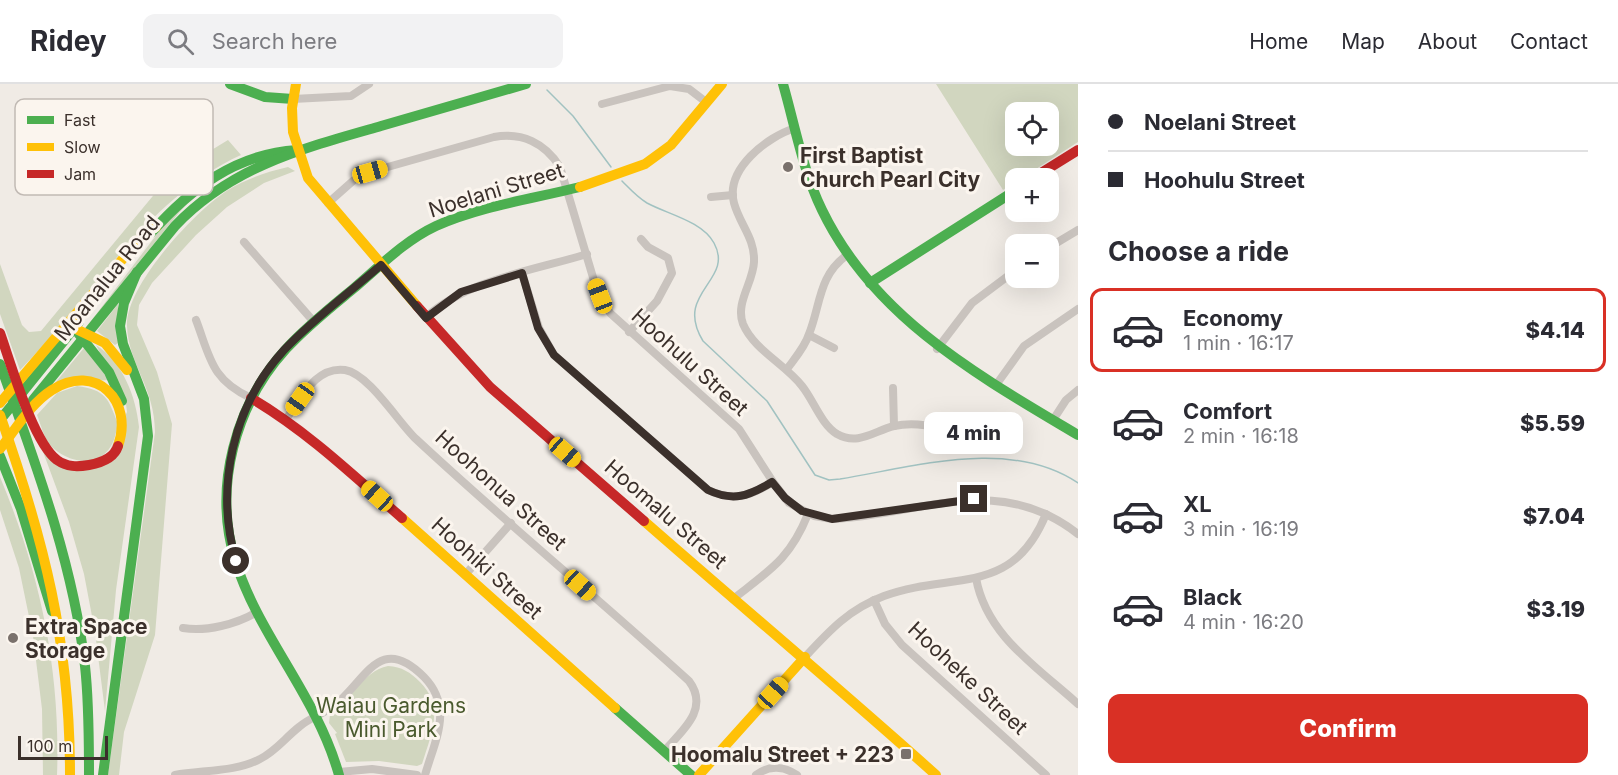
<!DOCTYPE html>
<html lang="en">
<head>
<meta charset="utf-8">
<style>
  body { margin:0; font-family:Inter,sans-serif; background:#f2f2f3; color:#2b2b33; height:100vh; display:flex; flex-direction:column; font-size:22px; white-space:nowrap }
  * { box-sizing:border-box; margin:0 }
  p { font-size:20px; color:#7c7c81 }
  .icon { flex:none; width:33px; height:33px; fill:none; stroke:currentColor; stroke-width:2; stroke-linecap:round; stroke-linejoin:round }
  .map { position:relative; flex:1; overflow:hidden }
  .details { display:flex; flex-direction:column; background:#fff; width:540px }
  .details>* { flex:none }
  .banner { display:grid; align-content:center; height:132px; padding:0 30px; background:#fff }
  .buttons { position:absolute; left:1005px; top:18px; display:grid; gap:12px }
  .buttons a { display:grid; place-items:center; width:54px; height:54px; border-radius:12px; background:#fff; box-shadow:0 6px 24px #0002; font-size:30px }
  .scale { position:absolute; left:18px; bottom:15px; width:90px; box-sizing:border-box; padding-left:6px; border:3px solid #3b302b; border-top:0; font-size:16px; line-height:21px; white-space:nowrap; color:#3b302b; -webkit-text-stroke:4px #fbf5ee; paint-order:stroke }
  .end { position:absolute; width:27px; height:27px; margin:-14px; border:8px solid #3b302b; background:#fff; box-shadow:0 0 0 3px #fff }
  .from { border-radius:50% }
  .bubble { position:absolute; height:42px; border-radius:12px; background:#fff; box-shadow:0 6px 24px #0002; font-size:20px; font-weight:800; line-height:42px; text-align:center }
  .car { position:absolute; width:18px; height:36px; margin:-18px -9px; border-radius:8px; box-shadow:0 0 4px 2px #0007; background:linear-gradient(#f5c518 24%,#345 0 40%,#f5c518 0 76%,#345 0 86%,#f5c518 0) }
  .banner b { display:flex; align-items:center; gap:21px; height:57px; font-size:22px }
  .banner b+b { border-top:2px solid #e1e1e2 }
  .banner i { width:15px; height:15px; background:#2b2b33 }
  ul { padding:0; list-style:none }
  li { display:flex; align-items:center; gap:18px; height:84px; margin:0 12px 9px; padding:0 18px; border:3px solid transparent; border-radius:12px }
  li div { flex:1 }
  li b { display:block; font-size:22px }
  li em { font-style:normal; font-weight:800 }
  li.on { border-color:#d93025 }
  li>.icon { width:54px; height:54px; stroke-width:1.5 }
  h2 { padding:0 30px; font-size:27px; line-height:72px }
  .button { display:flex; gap:12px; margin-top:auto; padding:12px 30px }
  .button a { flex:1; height:69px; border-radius:12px; background:#d93025; color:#fff; font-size:24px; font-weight:800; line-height:69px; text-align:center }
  header { display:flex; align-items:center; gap:36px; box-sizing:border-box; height:84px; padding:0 30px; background:#fff; border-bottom:2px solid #e1e1e2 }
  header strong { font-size:28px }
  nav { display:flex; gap:33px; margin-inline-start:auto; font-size:21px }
  .search { width:420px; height:54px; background:#f2f2f3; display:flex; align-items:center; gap:15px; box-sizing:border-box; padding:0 21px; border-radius:12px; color:#7c7c81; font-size:22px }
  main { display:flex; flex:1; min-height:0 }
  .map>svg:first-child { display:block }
</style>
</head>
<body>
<header>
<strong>Ridey</strong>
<div class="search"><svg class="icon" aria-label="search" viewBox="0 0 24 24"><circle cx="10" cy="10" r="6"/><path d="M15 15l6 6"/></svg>Search here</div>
<nav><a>Home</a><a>Map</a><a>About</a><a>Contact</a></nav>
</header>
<main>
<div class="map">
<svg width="1078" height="691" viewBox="0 0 1078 691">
  <rect width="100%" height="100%" fill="#f0ebe5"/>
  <g fill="#d1d6bf" fill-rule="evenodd">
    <path d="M936,0H1078V58L1022,94H1016L1015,98L1003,106ZM1016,28H1048V62H1016Z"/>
    <path d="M228,56L241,71C147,114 91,214 20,286L0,230V180L22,241L29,248L41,247L157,107L187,81Z"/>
    <path d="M288,83L295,87L264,99L227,123L196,151L152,199L139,221L137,241L157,288L172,340L155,551L124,648L119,691H108L155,348C155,304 128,279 127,242C125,202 195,127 228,106C247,95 266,88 288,83Z"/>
    <polygon points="190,116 178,130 88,241 167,137"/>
    <polygon points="118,220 118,259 115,261 97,247"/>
    <path d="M96,261C123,278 136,313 139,343L116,506L105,627L95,548L84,490L69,438L42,365L50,375L103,382L127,328L126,320Z"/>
    <polygon points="84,264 109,296 55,299"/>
    <path d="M77,302C106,306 108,314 118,340C116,347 115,356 111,362C97,386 66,378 50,361C44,354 41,341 37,331L57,309Z"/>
    <path d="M0,393C40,488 61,588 57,691H43L42,625L33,552L19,484L0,426Z"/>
    <path d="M388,582C402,583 410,588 420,598C445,623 431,650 422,680L417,682L379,677L346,678L335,650L337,649L329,639L330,631C351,618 362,587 388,582Z"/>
  </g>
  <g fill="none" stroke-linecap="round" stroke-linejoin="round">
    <g stroke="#a1c2c1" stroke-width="1.5">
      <polyline points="547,6 573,32 611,83"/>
      <path d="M622,97C630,105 637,113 647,119C667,130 702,137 714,159C735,197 673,208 703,257L767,317L815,391L829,396L840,395C915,383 1009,353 1078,399"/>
    </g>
    <g stroke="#c9c3be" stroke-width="8">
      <polyline points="293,15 351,12 369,0"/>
      <polyline points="602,20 670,2 689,5 706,18"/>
      <path d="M795,44C767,53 725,85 734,119C740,141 755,154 754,178C753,199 735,219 743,240C754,266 785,280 802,302C814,317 821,340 837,350C858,362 874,347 894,342C909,339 923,340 939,344"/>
      <polyline points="711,113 733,111"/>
      <path d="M328,119L354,96L370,88L494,53C522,48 545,59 560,83L595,200L610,229L739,345L773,398L789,419L814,432L832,435C920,431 998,387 1078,450"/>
      <polyline points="244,158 314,238"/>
      <polyline points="1048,164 1078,146"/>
      <path d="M522,189L539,244L554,271L708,406C733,418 750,412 773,398"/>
      <path d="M426,233C469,195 532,187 587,170"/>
      <path d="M196,236C210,273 211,296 251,314"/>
      <polyline points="629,248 657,217 672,189 668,174 648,163 641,155"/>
      <polyline points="809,251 834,264"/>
      <polyline points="937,265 972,219 1016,186"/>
      <path d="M787,285C795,274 805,263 809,250C821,220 818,192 847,171"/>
      <polyline points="996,301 1024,262 1078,225"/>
      <polyline points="893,304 894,342"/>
      <path d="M286,335C301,315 315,282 345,286C369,290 398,338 416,355C505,438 599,515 689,597C710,625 682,647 664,667"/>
      <polyline points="1053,336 1066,316 1078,306"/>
      <polyline points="465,491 511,439"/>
      <path d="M976,494C986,551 1037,583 1078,620"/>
      <path d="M733,515C770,486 790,475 808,430"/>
      <polyline points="874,516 885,540 902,561 1046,691"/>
      <path d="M183,544C206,548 237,540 257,528"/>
      <path d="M805,573C829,547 849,525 884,512C952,487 1012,514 1046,430"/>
      <polyline points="339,688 372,685 417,691"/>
      <path d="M175,691C202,686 236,688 260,675C276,667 285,654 299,643C309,634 323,630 334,622C366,597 379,548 424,593C454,624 435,656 425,691"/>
      <path d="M756,691C769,681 784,682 797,691"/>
    </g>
    <g stroke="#4caf50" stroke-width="10">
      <polyline points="230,0 265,13 293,15"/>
      <path d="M783,0C795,42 803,87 822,126C874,234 979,292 1078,351"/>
      <path d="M151,149C191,104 236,70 297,66"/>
      <polyline points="870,199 1016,106"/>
      <polyline points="74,244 109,288 122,317"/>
      <path d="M0,280C35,378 73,478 85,582C89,618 89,655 89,691"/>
      <path d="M33,316L175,142C232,82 304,64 381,42C429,28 478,14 526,0"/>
      <polyline points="0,336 79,238"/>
      <polyline points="0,372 21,425 52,527"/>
      <polyline points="615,624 691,691"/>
      <polyline points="103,691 148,352 144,315 123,260 120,242 124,219 137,188"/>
      <path d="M339,691C316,610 259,553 235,476C213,403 235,321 286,265C306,243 330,224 353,205C379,183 404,157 436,142C481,122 532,115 580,103"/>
    </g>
    <g stroke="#ffc107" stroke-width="10">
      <polyline points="296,0 292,24 293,48 308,94 417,222"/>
      <polyline points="580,103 645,80 671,61 722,0"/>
      <polyline points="74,244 105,259 127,286"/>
      <polyline points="0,319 144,150 156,143"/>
      <path d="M0,331C44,456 70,557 70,691"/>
      <path d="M0,365C16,345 30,320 52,306C96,278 134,317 118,362"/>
      <polyline points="402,434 615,624"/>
      <path d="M644,437C741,522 840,605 936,691"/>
      <polyline points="699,691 805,573"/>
    </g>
    <g stroke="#c62828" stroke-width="10">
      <polyline points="1033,94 1078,66"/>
      <polyline points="417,222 490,303 644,437"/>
      <path d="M0,249C11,280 33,358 57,376C67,383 77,383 89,381C100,379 114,375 118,362"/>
      <path d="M251,314C307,347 353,391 402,434"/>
    </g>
  </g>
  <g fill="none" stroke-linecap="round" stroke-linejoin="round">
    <path stroke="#3b302b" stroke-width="8" d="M236,477C215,404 232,323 284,266C313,235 349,209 381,181L426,234L461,208L522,189L538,244L554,271L708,406C733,418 749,412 772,398L785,414L802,427L832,435L974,415"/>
  </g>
  <g fill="#7a716c" stroke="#fbf5ee" stroke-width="2">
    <circle cx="788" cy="83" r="6"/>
    <circle cx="13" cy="554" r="6"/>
    <rect x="900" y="664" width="12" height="12" rx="3"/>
  </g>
  <g text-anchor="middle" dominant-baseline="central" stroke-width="6" stroke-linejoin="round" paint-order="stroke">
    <g font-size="21" font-weight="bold" fill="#3b302b" stroke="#fbf5ee" text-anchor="start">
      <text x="800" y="71">First Baptist<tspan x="800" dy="24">Church Pearl City</tspan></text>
      <text x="25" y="542">Extra Space<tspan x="25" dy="24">Storage</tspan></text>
      <text x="894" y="670" text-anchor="end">Hoomalu Street + 223</text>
    </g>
    <g font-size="21" fill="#3b302b" stroke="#fbf5ee">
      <text transform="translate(496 106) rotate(-17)">Noelani Street</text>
      <text transform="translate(107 194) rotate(-51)">Moanalua Road</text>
      <text transform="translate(690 278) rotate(42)">Hoohulu Street</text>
      <text transform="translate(501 406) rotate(42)">Hoohonua Street</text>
      <text transform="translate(666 430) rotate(41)">Hoomalu Street</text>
      <text transform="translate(487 484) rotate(42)">Hoohiki Street</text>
      <text transform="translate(968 594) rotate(43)">Hooheke Street</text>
    </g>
    <g font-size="21" fill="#4a5a2e" stroke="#fbf5ee">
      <text x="391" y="621">Waiau Gardens<tspan x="391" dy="24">Mini Park</tspan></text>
    </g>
  </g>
  <rect x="15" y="15" width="198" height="96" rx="9" fill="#fbf5ee" stroke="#c1bab4" stroke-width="1.5"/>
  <rect x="27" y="32" width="27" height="8" fill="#4caf50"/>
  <rect x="27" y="59" width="27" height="8" fill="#ffc107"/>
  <rect x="27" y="86" width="27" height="8" fill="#c62828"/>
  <g font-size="16" fill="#3b302b">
    <text x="64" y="42">Fast</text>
    <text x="64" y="69">Slow</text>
    <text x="64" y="96">Jam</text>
  </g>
</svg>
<div class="buttons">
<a><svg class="icon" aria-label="locate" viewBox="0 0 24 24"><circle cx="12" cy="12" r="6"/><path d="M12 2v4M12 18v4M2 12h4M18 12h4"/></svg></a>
<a>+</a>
<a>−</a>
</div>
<div class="scale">100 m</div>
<i class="end from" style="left:236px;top:477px"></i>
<i class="end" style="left:974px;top:415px"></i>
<div class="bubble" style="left:924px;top:328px;width:99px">4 min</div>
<i class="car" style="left:370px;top:88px;rotate:74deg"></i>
<i class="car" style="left:600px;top:212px;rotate:339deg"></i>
<i class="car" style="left:300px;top:315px;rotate:215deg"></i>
<i class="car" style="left:565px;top:368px;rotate:131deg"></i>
<i class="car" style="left:377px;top:412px;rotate:312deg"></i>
<i class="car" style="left:580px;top:501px;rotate:132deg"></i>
<i class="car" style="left:773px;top:609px;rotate:42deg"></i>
</div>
<section class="details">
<div class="banner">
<b><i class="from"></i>Noelani Street</b>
<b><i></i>Hoohulu Street</b>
</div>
<h2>Choose a ride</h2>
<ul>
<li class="on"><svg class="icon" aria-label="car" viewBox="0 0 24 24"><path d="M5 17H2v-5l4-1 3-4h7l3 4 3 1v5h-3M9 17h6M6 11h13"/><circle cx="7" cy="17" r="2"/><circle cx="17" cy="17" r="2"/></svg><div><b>Economy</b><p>1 min · 16:17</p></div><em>$4.14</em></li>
<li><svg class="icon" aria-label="car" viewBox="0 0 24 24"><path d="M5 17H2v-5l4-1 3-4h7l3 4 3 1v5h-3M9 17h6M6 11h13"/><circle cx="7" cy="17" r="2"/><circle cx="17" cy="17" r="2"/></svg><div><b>Comfort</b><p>2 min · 16:18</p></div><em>$5.59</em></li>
<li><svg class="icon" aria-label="car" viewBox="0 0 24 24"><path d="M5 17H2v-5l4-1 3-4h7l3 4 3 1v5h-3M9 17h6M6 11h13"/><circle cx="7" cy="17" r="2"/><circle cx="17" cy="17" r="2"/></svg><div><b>XL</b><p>3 min · 16:19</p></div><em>$7.04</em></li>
<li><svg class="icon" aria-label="car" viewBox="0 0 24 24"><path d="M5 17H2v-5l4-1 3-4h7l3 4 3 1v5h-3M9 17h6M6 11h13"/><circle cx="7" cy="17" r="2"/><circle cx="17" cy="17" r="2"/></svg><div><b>Black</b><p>4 min · 16:20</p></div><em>$3.19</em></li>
</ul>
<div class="button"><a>Confirm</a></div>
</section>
</main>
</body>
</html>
